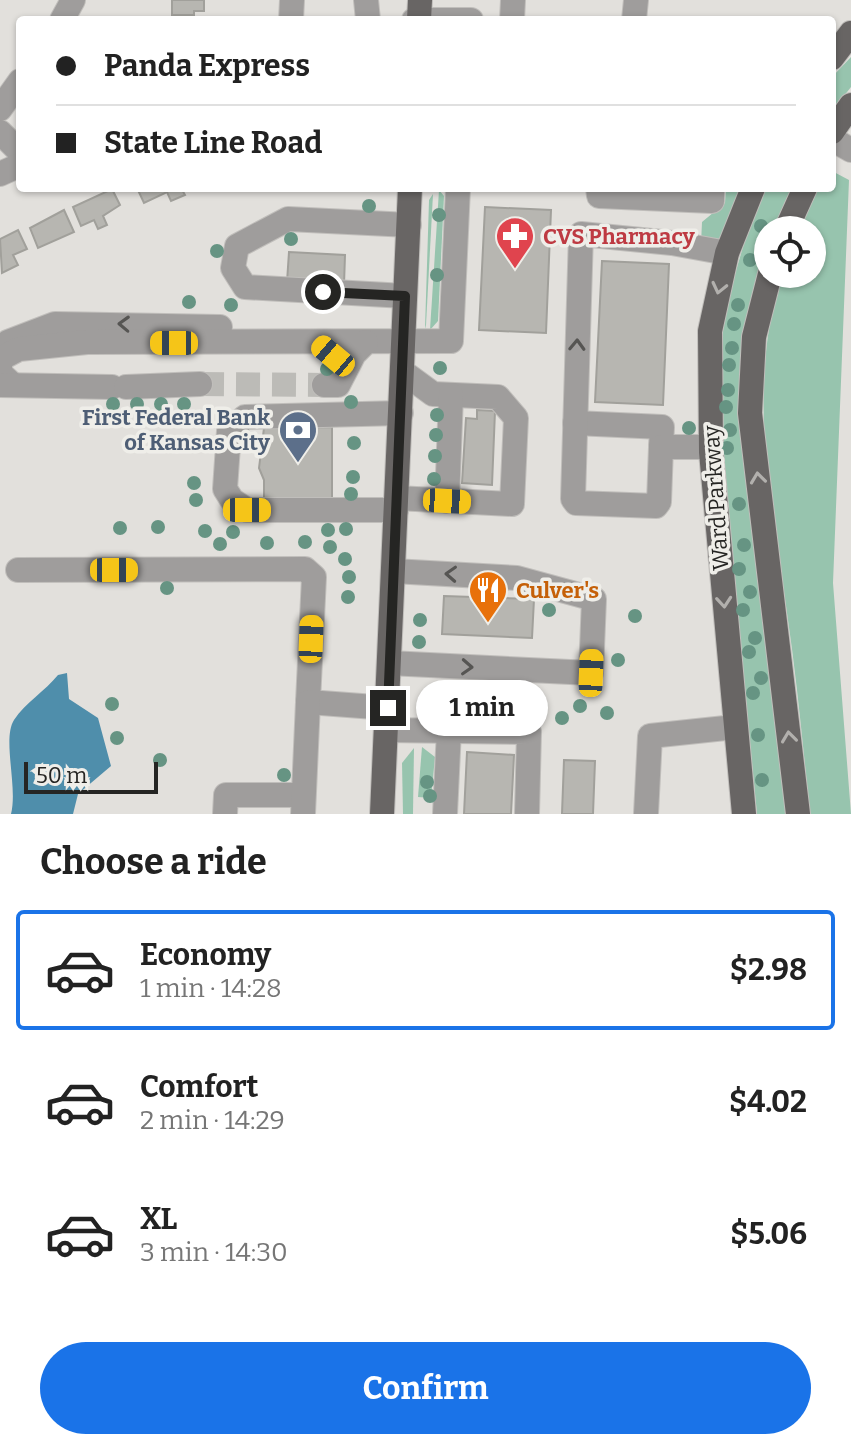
<!DOCTYPE html>
<html lang="en">
<head>
<meta charset="utf-8">
<style>
  body { margin:0; font-family:Bitter,serif; background:#f6f6f6; color:#222; height:100vh; display:flex; flex-direction:column; font-size:30px; white-space:nowrap }
  * { box-sizing:border-box; margin:0 }
  p { font-size:26px; color:#767676 }
  .icon { flex:none; width:44px; height:44px; fill:none; stroke:currentColor; stroke-width:2; stroke-linecap:round; stroke-linejoin:round }
  .map { position:relative; height:814px; overflow:hidden }
  .side { display:flex; flex-direction:column; background:#fff; flex:1 }
  .side>* { flex:none }
  .guide { position:absolute; left:16px; top:16px; width:820px; height:176px; border-radius:8px; box-shadow:0 2px 6px #0004; display:grid; align-content:center; height:176px; padding:0 40px; background:#fff }
  .fabs { position:absolute; left:754px; top:216px; display:grid; gap:16px }
  .fabs a { display:grid; place-items:center; width:72px; height:72px; border-radius:50%; background:#fff; box-shadow:0 2px 6px #0004; font-size:40px }
  .scale { position:absolute; left:24px; bottom:20px; width:134px; box-sizing:border-box; padding-left:8px; border:4px solid #252523; border-top:0; font-size:22px; line-height:28px; white-space:nowrap; color:#252523; -webkit-text-stroke:6px #efeee9; paint-order:stroke }
  .end { position:absolute; width:36px; height:36px; margin:-18px; border:10px solid #252523; background:#fff; box-shadow:0 0 0 4px #fff }
  .from { border-radius:50% }
  .bubble { position:absolute; height:56px; border-radius:28px; background:#fff; box-shadow:0 2px 6px #0004; font-size:26px; font-weight:700; line-height:56px; text-align:center }
  .car { position:absolute; width:24px; height:48px; margin:-24px -12px; border-radius:10px; box-shadow:0 0 6px 2px #0007; background:linear-gradient(#f5c518 24%,#345 0 40%,#f5c518 0 76%,#345 0 86%,#f5c518 0) }
  .guide b { display:flex; align-items:center; gap:28px; height:76px; font-size:30px }
  .guide b+b { border-top:2px solid #e0e0e0 }
  .guide i { width:20px; height:20px; background:#222 }
  ul { padding:0; list-style:none }
  li { display:flex; align-items:center; gap:24px; height:120px; margin:0 16px 12px; padding:0 24px; border:4px solid transparent; border-radius:8px }
  li div { flex:1 }
  li b { display:block; font-size:30px }
  li em { font-style:normal; font-weight:700 }
  li.on { border-color:#1a73e8 }
  li>.icon { width:72px; height:72px; stroke-width:1.5 }
  h2 { padding:0 40px; font-size:36px; line-height:96px }
  .cta { display:flex; gap:16px; margin-top:auto; padding:16px 40px }
  .cta a { flex:1; height:92px; border-radius:48px; background:#1a73e8; color:#fff; font-size:32px; font-weight:700; line-height:92px; text-align:center }
  .map>svg:first-child { display:block }
</style>
</head>
<body>
<div class="map">
<svg width="851" height="814" viewBox="0 0 851 814">
  <rect width="100%" height="100%" fill="#e2e0dc"/>
  <g fill="#97c4ae">
    <polygon points="851,57 851,87 832,111 832,77"/>
    <path d="M832,171L849,180L833,583L851,814H810C803,747 797,680 787,613C771,499 746,387 782,274H812V230H797L816,188H832Z"/>
    <polygon points="726,188 740,188 723,238 718,244 701,244 702,222 725,203"/>
    <polygon points="765,188 791,188 773,230 768,230 768,243 750,306 743,457 787,814 757,814 722,459 721,344 728,298 748,230"/>
    <polygon points="439,190 444,196 438,321 430,330"/>
    <polygon points="433,194 426,325 425,329 429,200"/>
    <polygon points="422,747 435,757 431,798 418,797"/>
    <polygon points="414,748 413,814 403,814 402,763"/>
  </g>
  <path fill="#4f8eab" d="M67,673L69,699L98,718L111,766L78,794L73,814H11C18,787 2,739 14,720C25,703 45,691 58,675Z"/>
  <g fill="#b7b6b1" stroke="#a1a09b" stroke-width="2">
    <polygon points="172,0 204,0 204,11 194,11 194,15 172,15"/>
    <polygon points="137,188 181,188 185,195 171,201 167,192 144,203"/>
    <polygon points="112,189 120,205 103,216 107,225 98,229 94,220 81,226 73,207"/>
    <polygon points="485,207 551,210 546,333 479,330"/>
    <polygon points="64,210 74,232 38,248 30,228"/>
    <polygon points="18,230 27,249 13,255 18,265 2,273 0,239"/>
    <polygon points="289,252 345,255 344,285 287,282"/>
    <polygon points="602,261 669,264 663,405 595,402"/>
    <polygon points="477,410 495,411 492,485 462,483 466,418 477,419"/>
    <polygon points="332,427 332,498 264,499 264,480 259,468 264,428"/>
    <polygon points="444,596 534,599 532,638 442,634"/>
    <polygon points="467,752 514,755 511,814 464,814"/>
    <polygon points="564,760 595,761 593,814 562,814"/>
  </g>
  <g fill="none" stroke-linecap="round" stroke-linejoin="round">
    <polyline stroke="#bcbbb7" stroke-width="24" stroke-dasharray="24 12" stroke-linecap="butt" points="200,384 324,385"/>
    <g stroke="#c0bebb" stroke-width="26">
      <g id="minor">
        <polyline points="366,0 368,20"/>
        <polyline points="62,20 73,0"/>
        <polyline points="291,20 292,0"/>
        <polyline points="414,20 471,20"/>
        <polyline points="512,20 513,0"/>
        <polyline points="634,20 636,0"/>
        <polyline points="0,109 20,81"/>
        <polyline points="0,132 20,152"/>
        <polyline points="832,139 851,150"/>
        <polyline points="0,174 20,165"/>
        <polyline points="598,188 599,196 712,201 712,188"/>
        <polyline points="405,296 245,287 233,268 237,246 288,219 409,225"/>
        <polyline points="8,342 55,324 220,327"/>
        <polyline points="12,384 0,373 0,359 19,349 87,342 451,341 458,188"/>
        <polyline points="0,385 112,387"/>
        <polyline points="324,385 338,385 354,354 366,342"/>
        <polyline points="126,387 200,384"/>
        <polyline points="575,423 662,427 661,447"/>
        <polyline points="711,447 661,447 659,502 656,506 576,503 573,499 581,234 672,243 727,253"/>
        <polyline points="397,498 512,504 516,418 498,397 433,394 403,372"/>
        <polyline points="447,501 451,395"/>
        <polyline points="396,510 247,510 232,500 225,489 229,431 245,417 401,413"/>
        <polyline points="18,570 305,569 314,577 308,702 388,708"/>
        <polyline points="389,663 591,673 594,599 517,578 393,571"/>
        <polyline points="386,730 529,732 527,814"/>
        <polyline points="225,814 226,795 303,795"/>
        <polyline points="303,814 308,702"/>
        <polyline points="445,814 449,730"/>
        <polyline points="646,814 650,736 735,727"/>
      </g>
    </g>
    <g stroke="#c0bebb" stroke-width="26">
      <g id="major">
        <polyline points="419,20 420,0"/>
        <polyline points="832,58 851,33"/>
        <polyline points="832,132 851,105"/>
        <polyline points="786,230 805,188"/>
        <polyline points="770,274 754,337 750,413 798,814"/>
        <polyline points="382,814 410,188"/>
        <polyline points="744,814 711,452 710,331 727,253 753,188"/>
      </g>
    </g>
    <use href="#minor" stroke="#9f9d9c" stroke-width="24"/>
    <use href="#major" stroke="#686564" stroke-width="24"/>
  </g>
  <g fill="#669483">
    <circle cx="369" cy="206" r="7"/>
    <circle cx="439" cy="215" r="7"/>
    <circle cx="761" cy="226" r="7"/>
    <circle cx="291" cy="239" r="7"/>
    <circle cx="217" cy="251" r="7"/>
    <circle cx="750" cy="260" r="7"/>
    <circle cx="437" cy="275" r="7"/>
    <circle cx="189" cy="302" r="7"/>
    <circle cx="231" cy="305" r="7"/>
    <circle cx="738" cy="305" r="7"/>
    <circle cx="734" cy="324" r="7"/>
    <circle cx="732" cy="348" r="7"/>
    <circle cx="729" cy="365" r="7"/>
    <circle cx="440" cy="368" r="7"/>
    <circle cx="327" cy="369" r="7"/>
    <circle cx="728" cy="390" r="7"/>
    <circle cx="351" cy="402" r="7"/>
    <circle cx="113" cy="404" r="7"/>
    <circle cx="137" cy="404" r="7"/>
    <circle cx="161" cy="404" r="7"/>
    <circle cx="184" cy="404" r="7"/>
    <circle cx="726" cy="407" r="7"/>
    <circle cx="437" cy="415" r="7"/>
    <circle cx="689" cy="428" r="7"/>
    <circle cx="730" cy="430" r="7"/>
    <circle cx="436" cy="435" r="7"/>
    <circle cx="354" cy="443" r="7"/>
    <circle cx="727" cy="448" r="7"/>
    <circle cx="435" cy="456" r="7"/>
    <circle cx="353" cy="477" r="7"/>
    <circle cx="434" cy="479" r="7"/>
    <circle cx="194" cy="483" r="7"/>
    <circle cx="351" cy="494" r="7"/>
    <circle cx="196" cy="500" r="7"/>
    <circle cx="739" cy="504" r="7"/>
    <circle cx="158" cy="527" r="7"/>
    <circle cx="120" cy="528" r="7"/>
    <circle cx="346" cy="529" r="7"/>
    <circle cx="328" cy="530" r="7"/>
    <circle cx="205" cy="531" r="7"/>
    <circle cx="233" cy="532" r="7"/>
    <circle cx="305" cy="542" r="7"/>
    <circle cx="267" cy="543" r="7"/>
    <circle cx="220" cy="544" r="7"/>
    <circle cx="744" cy="545" r="7"/>
    <circle cx="330" cy="547" r="7"/>
    <circle cx="345" cy="559" r="7"/>
    <circle cx="739" cy="569" r="7"/>
    <circle cx="349" cy="577" r="7"/>
    <circle cx="167" cy="588" r="7"/>
    <circle cx="750" cy="592" r="7"/>
    <circle cx="348" cy="597" r="7"/>
    <circle cx="549" cy="610" r="7"/>
    <circle cx="743" cy="610" r="7"/>
    <circle cx="635" cy="616" r="7"/>
    <circle cx="420" cy="620" r="7"/>
    <circle cx="755" cy="638" r="7"/>
    <circle cx="419" cy="642" r="7"/>
    <circle cx="749" cy="652" r="7"/>
    <circle cx="618" cy="660" r="7"/>
    <circle cx="761" cy="678" r="7"/>
    <circle cx="753" cy="693" r="7"/>
    <circle cx="112" cy="704" r="7"/>
    <circle cx="580" cy="706" r="7"/>
    <circle cx="607" cy="713" r="7"/>
    <circle cx="562" cy="718" r="7"/>
    <circle cx="758" cy="735" r="7"/>
    <circle cx="117" cy="738" r="7"/>
    <circle cx="160" cy="760" r="7"/>
    <circle cx="284" cy="775" r="7"/>
    <circle cx="762" cy="780" r="7"/>
    <circle cx="427" cy="782" r="7"/>
    <circle cx="430" cy="796" r="7"/>
  </g>
  <defs><path id="oneway-chevron" d="M-2-3.5L2.5 0L-2 3.5" fill="none" stroke-width="1.6" stroke-linecap="round" stroke-linejoin="round" transform="scale(2)"/></defs>
  <g stroke="#b2b0ad">
    <use href="#oneway-chevron" transform="translate(719 288) rotate(103)"/>
    <use href="#oneway-chevron" transform="translate(758 478) rotate(-97)"/>
    <use href="#oneway-chevron" transform="translate(724 602) rotate(85)"/>
    <use href="#oneway-chevron" transform="translate(789 737) rotate(-97)"/>
  </g>
  <g stroke="#565553">
    <use href="#oneway-chevron" transform="translate(124 324) rotate(-178)"/>
    <use href="#oneway-chevron" transform="translate(577 345) rotate(-88)"/>
    <use href="#oneway-chevron" transform="translate(451 574) rotate(-177)"/>
    <use href="#oneway-chevron" transform="translate(467 667) rotate(3)"/>
  </g>
  <g fill="none" stroke-linecap="round" stroke-linejoin="round">
    <polyline stroke="#252523" stroke-width="10" points="323,292 405,296 388,708"/>
  </g>
  <defs>
    <g id="pharmacy-pin" transform="scale(2)"><path d="M0 17L-7.5 6A9.5 9.5 0 1 1 7.5 6Z" fill="#e0444e" stroke="#efeee9"/><path d="M-2-6h4v4h4v4h-4v4h-4v-4h-4v-4h4Z" fill="#fff"/></g>
    <g id="bank-pin" transform="scale(2)"><path d="M0 17L-7.5 6A9.5 9.5 0 1 1 7.5 6Z" fill="#5c6f8a" stroke="#efeee9"/><path d="M-6-4H6V4H-6ZM0-2.3a2.3 2.3 0 1 0 0 4.6a2.3 2.3 0 1 0 0-4.6Z" fill="#fff"/></g>
    <g id="restaurant-pin" transform="scale(2)"><path d="M0 17L-7.5 6A9.5 9.5 0 1 1 7.5 6Z" fill="#e8710a" stroke="#efeee9"/><path d="M-5-6h1v4h1v-4h1v4h1v-4h1v5L-1.5 .5V6h-2V.5L-5-1ZM5-6V6H3V1.5H1.5Q1.5-4 5-6Z" fill="#fff"/></g>
  </defs>
  <g fill-rule="evenodd">
    <use href="#pharmacy-pin" x="515" y="236"/>
    <use href="#bank-pin" x="298" y="430"/>
    <use href="#restaurant-pin" x="488" y="590"/>
  </g>
  <g text-anchor="middle" dominant-baseline="central" stroke-width="7" stroke-linejoin="round" paint-order="stroke">
    <g font-size="22" font-weight="bold" fill="#be3a42" stroke="#efeee9" text-anchor="start">
      <text x="543" y="236">CVS Pharmacy</text>
    </g>
    <g font-size="22" font-weight="bold" fill="#4e5e75" stroke="#efeee9" text-anchor="end">
      <text x="270" y="417">First Federal Bank<tspan x="270" dy="25">of Kansas City</tspan></text>
    </g>
    <g font-size="22" fill="#252523" stroke="#efeee9">
      <text transform="translate(716 498) rotate(-94)">Ward Parkway</text>
    </g>
    <g font-size="22" font-weight="bold" fill="#c56008" stroke="#efeee9" text-anchor="start">
      <text x="516" y="590">Culver's</text>
    </g>
  </g>
</svg>
<div class="fabs">
<a><svg class="icon" aria-label="locate" viewBox="0 0 24 24"><circle cx="12" cy="12" r="6"/><path d="M12 2v4M12 18v4M2 12h4M18 12h4"/></svg></a>
</div>
<div class="scale">50 m</div>
<i class="end from" style="left:323px;top:292px"></i>
<i class="end" style="left:388px;top:708px"></i>
<div class="bubble" style="left:416px;top:680px;width:132px">1 min</div>
<i class="car" style="left:174px;top:343px;rotate:270deg"></i>
<i class="car" style="left:333px;top:356px;rotate:310deg"></i>
<i class="car" style="left:447px;top:501px;rotate:93deg"></i>
<i class="car" style="left:247px;top:510px;rotate:90deg"></i>
<i class="car" style="left:114px;top:570px;rotate:90deg"></i>
<i class="car" style="left:311px;top:639px;rotate:2deg"></i>
<i class="car" style="left:591px;top:673px;rotate:2deg"></i>
<div class="guide">
<b><i class="from"></i>Panda Express</b>
<b><i></i>State Line Road</b>
</div>
</div>
<section class="side">
<h2>Choose a ride</h2>
<ul>
<li class="on"><svg class="icon" aria-label="car" viewBox="0 0 24 24"><path d="M5 17H2v-5l4-1 3-4h7l3 4 3 1v5h-3M9 17h6M6 11h13"/><circle cx="7" cy="17" r="2"/><circle cx="17" cy="17" r="2"/></svg><div><b>Economy</b><p>1 min · 14:28</p></div><em>$2.98</em></li>
<li><svg class="icon" aria-label="car" viewBox="0 0 24 24"><path d="M5 17H2v-5l4-1 3-4h7l3 4 3 1v5h-3M9 17h6M6 11h13"/><circle cx="7" cy="17" r="2"/><circle cx="17" cy="17" r="2"/></svg><div><b>Comfort</b><p>2 min · 14:29</p></div><em>$4.02</em></li>
<li><svg class="icon" aria-label="car" viewBox="0 0 24 24"><path d="M5 17H2v-5l4-1 3-4h7l3 4 3 1v5h-3M9 17h6M6 11h13"/><circle cx="7" cy="17" r="2"/><circle cx="17" cy="17" r="2"/></svg><div><b>XL</b><p>3 min · 14:30</p></div><em>$5.06</em></li>
</ul>
<div class="cta"><a>Confirm</a></div>
</section>
</body>
</html>
